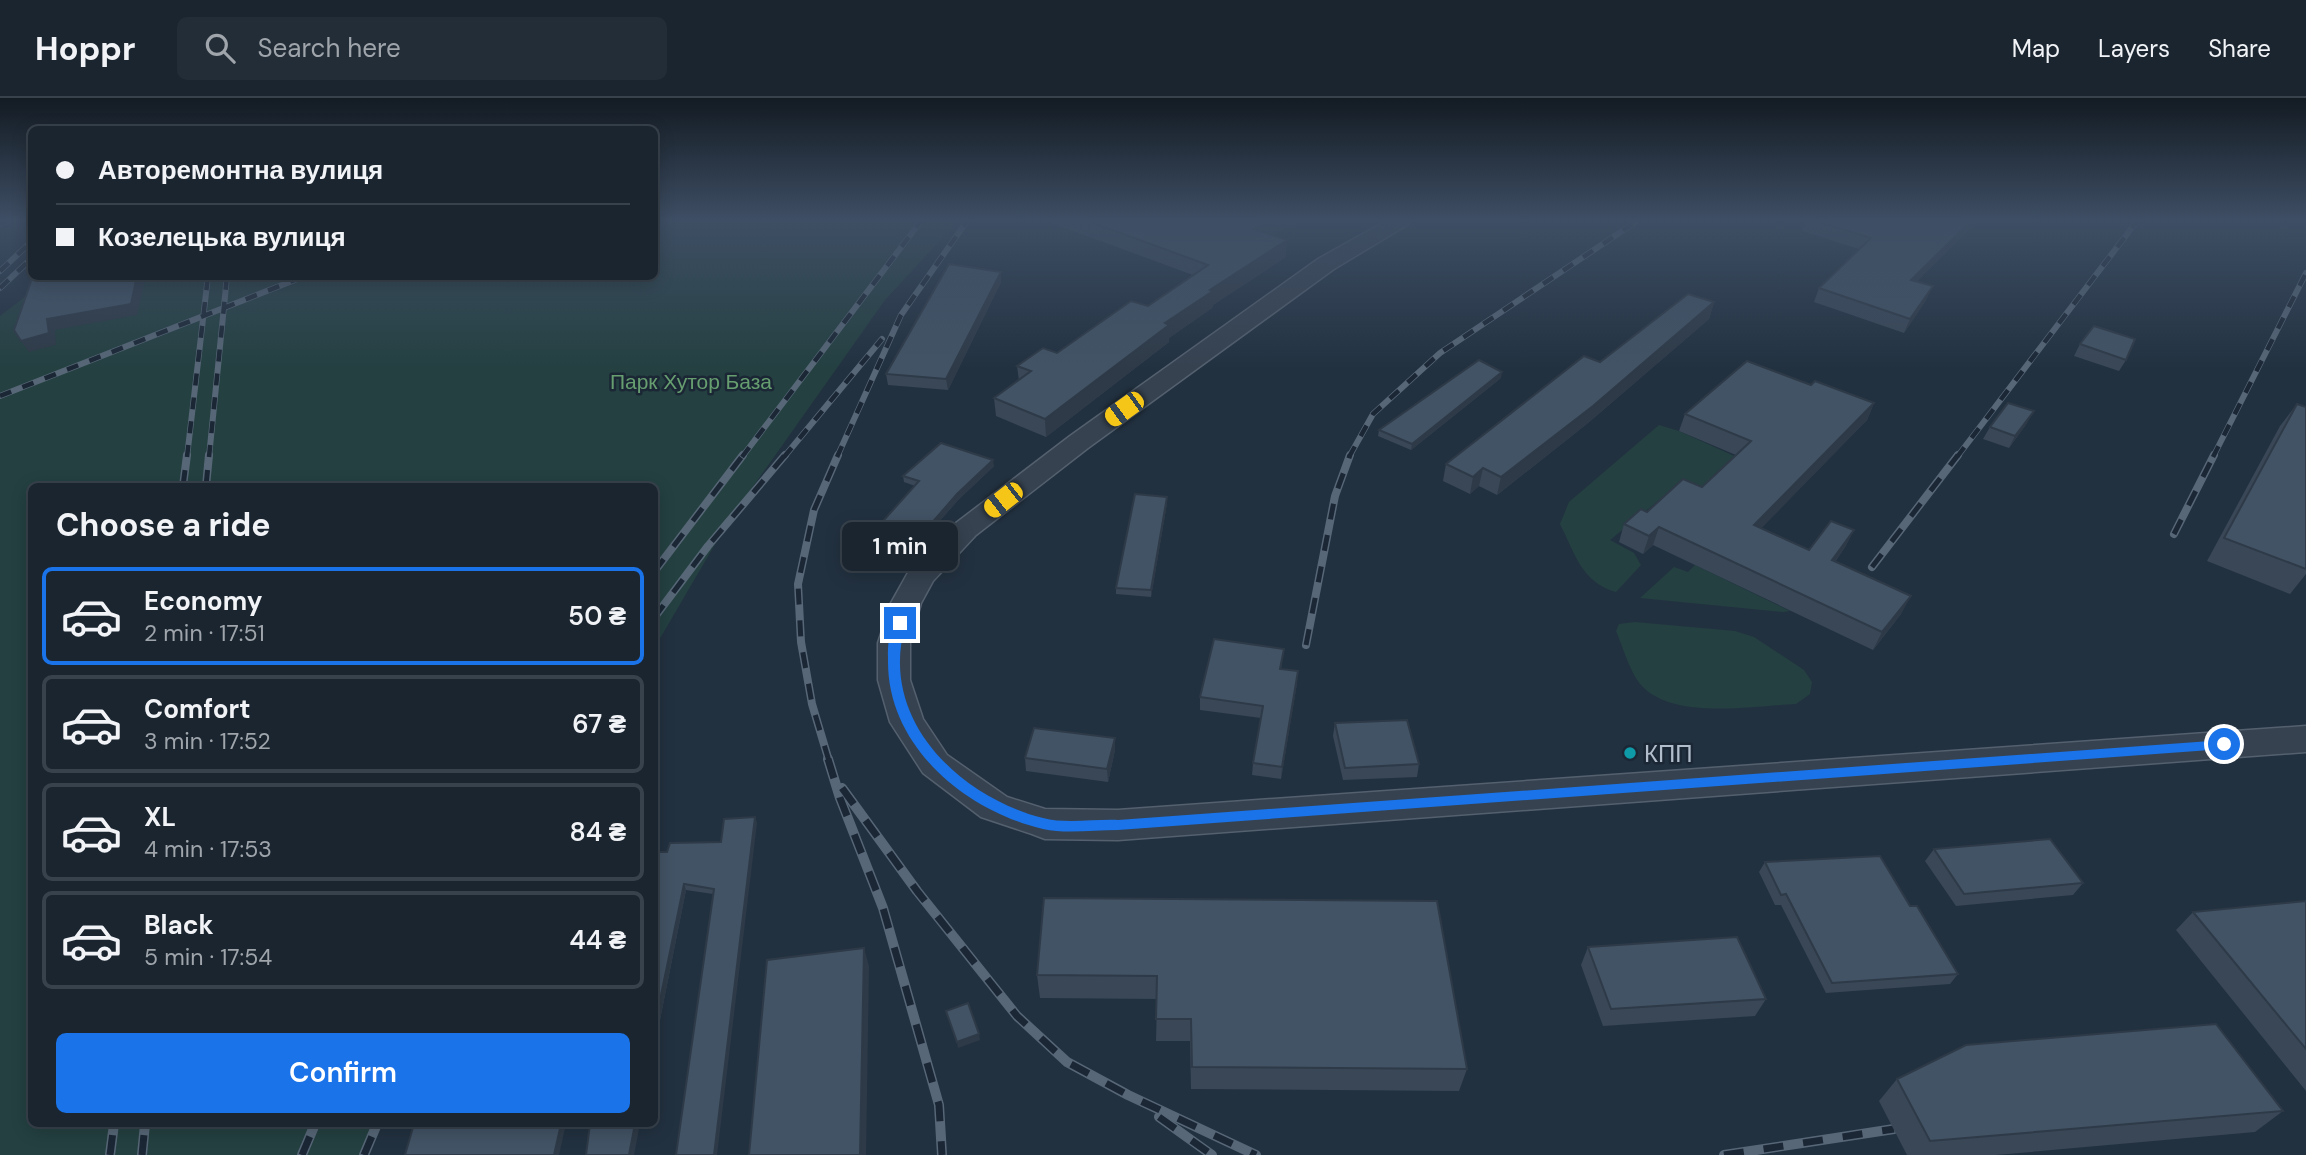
<!DOCTYPE html>
<html lang="en">
<head>
<meta charset="utf-8">
<style>
  body { margin:0; font-family:"DM Sans",sans-serif; background:#232d38; color:#f1f3f6; height:100vh; display:flex; flex-direction:column; font-size:26px; white-space:nowrap }
  * { box-sizing:border-box; margin:0 }
  p { font-size:23px; color:#9fa5ab }
  .icon { flex:none; width:38px; height:38px; fill:none; stroke:currentColor; stroke-width:2; stroke-linecap:round; stroke-linejoin:round }
  .map { position:relative; flex:1; overflow:hidden }
  .details { position:absolute; left:28px; top:385px; width:630px; height:644px; display:flex; flex-direction:column; background:#1a2530; border-radius:10px; box-shadow:0 4px 18px #0003,0 0 0 2px #38424c }
  .details>* { flex:none }
  .banner { position:absolute; left:28px; top:28px; width:630px; height:154px; border-radius:10px; box-shadow:0 4px 18px #0003,0 0 0 2px #38424c; display:grid; align-content:center; height:154px; padding:0 28px; background:#1a2530 }
  .end { position:absolute; width:32px; height:32px; margin:-16px; border:9px solid #1a73e8; background:#fff; box-shadow:0 0 0 4px #fff }
  .from { border-radius:50% }
  .bubble { position:absolute; height:49px; border-radius:10px; background:#1a2530; box-shadow:0 4px 18px #0003,0 0 0 2px #38424c; font-size:23px; font-weight:600; line-height:49px; text-align:center }
  .car { position:absolute; width:21px; height:42px; margin:-21px -10px; border-radius:9px; box-shadow:0 0 5px 2px #0007; background:linear-gradient(#f5c518 24%,#345 0 40%,#f5c518 0 76%,#345 0 86%,#f5c518 0) }
  .banner b { display:flex; align-items:center; gap:24px; height:66px; font-size:26px }
  .banner b+b { border-top:2px solid #38424c }
  .banner i { width:18px; height:18px; background:#f1f3f6 }
  ul { padding:0; list-style:none }
  li { display:flex; align-items:center; gap:21px; height:98px; margin:0 14px 10px; padding:0 14px; border:4px solid #38424c; border-radius:10px }
  li div { flex:1 }
  li b { display:block; font-size:26px }
  li em { font-style:normal; font-weight:600 }
  li.current { border-color:#1a73e8 }
  li>.icon { width:63px; height:63px; stroke-width:1.5 }
  h2 { padding:0 28px; font-size:32px; line-height:84px }
  .cta { display:flex; gap:14px; margin-top:auto; padding:14px 28px }
  .cta a { flex:1; height:80px; border-radius:10px; background:#1a73e8; color:#fff; font-size:28px; font-weight:600; line-height:80px; text-align:center }
  header { display:flex; align-items:center; gap:42px; box-sizing:border-box; height:98px; padding:0 35px; background:#1a2530; border-bottom:2px solid #38424c }
  header strong { font-size:33px }
  nav { display:flex; gap:38px; margin-inline-start:auto; font-size:24px }
  .search { width:490px; height:63px; background:#232d38; display:flex; align-items:center; gap:18px; box-sizing:border-box; padding:0 24px; border-radius:10px; color:#9fa5ab; font-size:26px }
  .map>svg:first-child { display:block }
</style>
</head>
<body>
<header>
<strong>Hoppr</strong>
<div class="search"><svg class="icon" aria-label="search" viewBox="0 0 24 24"><circle cx="10" cy="10" r="6"/><path d="M15 15l6 6"/></svg>Search here</div>
<nav><a>Map</a><a>Layers</a><a>Share</a></nav>
</header>
<div class="map">
<svg width="2306" height="1057" viewBox="0 0 2306 1057">
  <rect width="100%" height="100%" fill="#223140"/>
  <g fill="#244041">
    <polygon points="655,123 958,123 885,202 728,424 655,549 654,388 32,388 32,1026 378,1026 369,1057 0,1057 0,218 51,179 654,178"/>
    <path d="M1659,327L1679,333L1743,362L1695,407L1669,394L1610,442L1634,455L1641,467L1616,494C1581,484 1575,455 1560,426L1569,404Z"/>
    <polygon points="1695,467 1790,513 1783,514 1640,500 1674,469 1688,474"/>
    <path d="M1635,524L1735,533L1754,539L1804,572L1812,584L1810,596L1796,606C1752,608 1674,622 1642,588C1630,575 1623,549 1616,533L1619,526Z"/>
  </g>
  <g fill="none" stroke-linecap="round" stroke-linejoin="round">
    <g stroke="#54606e" stroke-width="3">
      <polygon id="minor" points="1386,123 1410,123 1407,127 1334,171 1088,350 976,437 933,483 921,505 910,545 910,582 923,621 947,657 1007,699 1045,711 1118,712 2306,628 2306,654 1118,742 1045,741 1032,736 981,719 923,675 890,624 878,582 878,545 891,505 910,471 956,425 1070,338 1318,161"/>
    </g>
    <use href="#minor" fill="#364250" fill-rule="evenodd"/>
    <g stroke="#576777" stroke-width="6">
      <g id="rail-far2">
        <polyline points="0,126 7,123"/>
        <polyline points="0,173 32,143"/>
        <polyline points="0,190 32,160"/>
        <polyline points="0,298 305,178"/>
        <polyline points="187,359 208,178"/>
        <polyline points="209,359 227,178"/>
        <polyline points="742,359 921,123"/>
        <polyline points="784,359 882,241"/>
        <polyline points="837,359 901,217 967,123"/>
        <polyline points="1349,359 1373,316 1440,255 1637,123"/>
        <polyline points="1957,359 2137,123"/>
        <polyline points="2213,359 2306,175"/>
      </g>
    </g>
    <g stroke="#576777" stroke-width="8">
      <g id="rail-far1">
        <polyline points="183,388 187,357"/>
        <polyline points="206,388 209,357"/>
        <polyline points="2174,436 2214,357"/>
        <polyline points="1872,469 1958,357"/>
        <polyline points="654,474 743,357"/>
        <polyline points="654,520 708,448 785,357"/>
        <polyline points="1306,547 1335,398 1350,357"/>
        <polyline points="829,663 812,606 801,544 798,486 814,412 838,357"/>
      </g>
    </g>
    <g stroke="#576777" stroke-width="10">
      <g id="rail">
        <polyline points="828,661 840,700 883,810 939,1007 942,1057"/>
        <polyline points="842,690 917,793 1017,918 1067,964 1128,997 1256,1057"/>
        <polyline points="1159,1019 1212,1057"/>
        <polyline points="110,1057 114,1026"/>
        <polyline points="142,1057 145,1026"/>
        <polyline points="302,1057 315,1026"/>
        <polyline points="364,1057 377,1026"/>
        <polyline points="1724,1057 1894,1031"/>
      </g>
    </g>
    <use href="#rail-far2" stroke="#1b2735" stroke-width="4.5" stroke-dasharray="12" stroke-linecap="butt"/>
    <use href="#rail-far1" stroke="#1b2735" stroke-width="5" stroke-dasharray="16" stroke-linecap="butt"/>
    <use href="#rail" stroke="#1b2735" stroke-width="7" stroke-dasharray="20" stroke-linecap="butt"/>
  </g>
  <g fill="#394757">
    <polygon points="1046,123 1299,123 1271,137 1286,159 1213,207 1212,210 1169,240 1169,244 1046,339 996,318 994,300 1019,283 1017,268 1057,255 1148,208 1193,177"/>
    <polygon points="1806,123 1978,123 1917,183 1926,202 1904,235 1814,204 1819,190 1859,151 1802,133"/>
    <polygon points="1001,174 1001,184 948,292 888,287 886,276"/>
    <polygon points="1714,204 1709,221 1588,325 1497,397 1479,388 1470,396 1443,383 1446,366 1600,264"/>
    <polygon points="2080,246 2126,262 2119,273 2074,258"/>
    <polygon points="1501,280 1411,352 1378,338 1379,332"/>
    <polygon points="1811,287 1874,305 1867,322 1761,430 1809,452 1854,432 1845,449 1835,464 1901,516 1873,552 1653,447 1643,456 1619,444 1624,426 1647,414 1702,389 1736,357 1679,333 1685,316"/>
    <polygon points="2297,306 2306,309 2306,476 2290,496 2207,463 2280,328"/>
    <polygon points="2027,325 2009,350 1983,341 1990,329"/>
    <polygon points="994,368 958,402 917,449 876,438 875,432 915,388 904,384 903,378"/>
    <polygon points="1167,399 1167,405 1151,499 1116,496 1116,490"/>
    <polygon points="1282,563 1281,571 1297,585 1281,681 1252,677 1253,665 1261,620 1200,612 1200,599"/>
    <polygon points="1335,625 1419,666 1417,679 1343,682 1333,638"/>
    <polygon points="1115,640 1115,652 1108,684 1026,673 1025,660"/>
    <polygon points="757,725 713,796 686,792 654,952 654,754 667,754 721,744"/>
    <polygon points="1934,751 2083,785 2073,797 1956,808 1925,763"/>
    <polygon points="1765,764 1910,808 1958,876 1950,886 1826,895 1781,807 1775,807 1759,774"/>
    <polygon points="1044,800 1467,971 1459,993 1191,991 1190,943 1156,943 1157,901 1040,900 1037,877"/>
    <polygon points="2306,803 2306,993 2176,832 2193,814"/>
    <polygon points="1588,849 1766,901 1755,918 1603,928 1581,867"/>
    <polygon points="1897,981 2283,1013 2255,1034 1996,1057 1907,1057 1879,1003"/>
  </g>
  <g fill="#2e3a47">
    <polygon points="1269,123 1299,123 1252,147 1253,131"/>
    <polygon points="1971,123 1978,123 1905,195 1911,182"/>
    <polygon points="1287,142 1286,159 1213,207 1212,210 1169,240 1169,244 1046,339 1045,321 1165,225 1210,192"/>
    <polygon points="1001,174 1001,184 948,292 946,281"/>
    <polygon points="137,178 146,178 137,217 55,232 56,247 29,254 21,243 47,221"/>
    <polygon points="1933,188 1926,202 1904,235 1910,221"/>
    <polygon points="1714,204 1709,221 1588,325 1497,397 1501,379"/>
    <polygon points="1502,274 1501,280 1411,352 1412,346"/>
    <polygon points="1874,305 1867,322 1747,445 1754,427"/>
    <polygon points="2034,313 2027,325 2009,350 2015,338"/>
    <polygon points="993,362 994,368 958,402 917,449 916,443 957,396"/>
    <polygon points="1483,370 1479,388 1470,396 1473,379"/>
    <polygon points="1167,399 1167,405 1151,499 1151,492"/>
    <polygon points="1659,429 1653,447 1643,456 1649,438"/>
    <polygon points="1854,432 1845,449 1824,480 1832,462"/>
    <polygon points="1911,498 1901,516 1873,552 1882,534"/>
    <polygon points="1298,573 1297,585 1281,681 1282,669"/>
    <polygon points="1115,640 1115,652 1108,684 1107,671"/>
    <polygon points="755,719 757,725 717,1057 714,1057"/>
    <polygon points="684,786 686,792 654,952 654,931"/>
    <polygon points="864,850 869,868 866,1057 860,1057"/>
    <polygon points="979,936 980,942 958,950 957,944"/>
    <polygon points="561,1026 566,1026 559,1057 554,1057"/>
    <polygon points="635,1026 640,1026 634,1057 629,1057"/>
  </g>
  <g fill="#425365" stroke="#2e3a47" stroke-width="2">
    <polygon points="1088,123 1269,123 1253,131 1287,142 1210,192 1213,193 1165,225 1169,227 1045,321 994,300 1031,273 1017,268 1043,250 1057,255 1131,203 1148,208 1208,167"/>
    <polygon points="1816,123 1971,123 1911,182 1933,188 1910,221 1819,190 1871,140"/>
    <polygon points="949,166 1001,174 946,281 886,276"/>
    <polygon points="33,178 137,178 131,206 47,221 49,235 21,243 14,232"/>
    <polygon points="1688,196 1714,204 1593,308 1501,379 1483,370 1473,379 1446,366 1584,258 1600,264"/>
    <polygon points="2094,228 2135,241 2126,262 2080,246"/>
    <polygon points="1479,262 1502,274 1412,346 1379,332"/>
    <polygon points="1747,263 1811,287 1815,283 1874,305 1754,427 1809,452 1831,423 1854,432 1832,462 1911,498 1882,534 1659,429 1649,438 1624,426 1641,411 1647,414 1683,381 1702,389 1751,343 1685,316"/>
    <polygon points="2008,305 2034,313 2015,338 1990,329"/>
    <polygon points="2297,306 2306,309 2306,471 2224,440"/>
    <polygon points="941,345 993,362 957,396 916,443 875,432 919,383 903,378"/>
    <polygon points="1135,396 1167,399 1151,492 1116,490"/>
    <polygon points="1214,541 1284,551 1280,571 1298,573 1282,669 1253,665 1263,608 1200,599"/>
    <polygon points="1407,622 1419,666 1345,670 1335,625"/>
    <polygon points="1034,630 1115,640 1107,671 1025,660"/>
    <polygon points="755,719 714,1057 676,1057 714,791 684,786 654,931 654,754 667,754 670,745 721,744 724,721"/>
    <polygon points="2050,741 2083,785 1964,796 1934,751"/>
    <polygon points="1880,758 1910,808 1917,808 1958,876 1832,885 1786,796 1781,797 1765,764"/>
    <polygon points="1044,800 1437,803 1467,971 1192,969 1191,921 1156,921 1157,878 1037,877"/>
    <polygon points="2306,803 2306,951 2193,814"/>
    <polygon points="1737,839 1766,901 1611,911 1588,849"/>
    <polygon points="864,850 860,1057 749,1057 767,862"/>
    <polygon points="968,905 979,936 957,944 946,913"/>
    <polygon points="2216,926 2283,1013 1930,1043 1897,981 1966,947"/>
    <polygon points="414,1026 561,1026 554,1057 405,1057"/>
    <polygon points="590,1026 635,1026 629,1057 586,1057"/>
  </g>
  <linearGradient id="sky" x2="0" y2="1"><stop stop-color="#131b23"/><stop offset="0.45" stop-color="#3e4e64"/><stop offset="1" stop-color="#3e4e64" stop-opacity="0"/></linearGradient>
  <rect width="2306" height="271" fill="url(#sky)"/>
  <path fill="#1a73e8" d="M900,521L906,525C877,619 957,698 1043,720C1065,726 1094,721 1118,722L2224,642L2231,646L2224,651L1118,732C1094,732 1065,736 1043,731C966,713 888,649 888,564C888,552 887,527 900,521Z"/>
  <circle fill="#0f9aa8" stroke="#1b2735" stroke-width="2.5" cx="1630" cy="655" r="7"/>
  <g text-anchor="middle" dominant-baseline="central" stroke-width="5" stroke-linejoin="round" paint-order="stroke">
    <g font-size="21" fill="#679e70" stroke="#1b2735">
      <text x="691" y="284">Парк Хутор База</text>
    </g>
    <g font-size="24" fill="#b2bdcb" stroke="#1b2735" text-anchor="start">
      <text x="1644" y="655">КПП</text>
    </g>
  </g>
</svg>
<i class="end from" style="left:2224px;top:646px"></i>
<i class="end" style="left:900px;top:525px"></i>
<div class="bubble" style="left:842px;top:424px;width:116px">1 min</div>
<i class="car" style="left:1124px;top:311px;rotate:234deg"></i>
<i class="car" style="left:1003px;top:402px;rotate:232deg"></i>
<div class="banner">
<b><i class="from"></i>Авторемонтна вулиця</b>
<b><i></i>Козелецька вулиця</b>
</div>
<section class="details">
<h2>Choose a ride</h2>
<ul>
<li class="current"><svg class="icon" aria-label="car" viewBox="0 0 24 24"><path d="M5 17H2v-5l4-1 3-4h7l3 4 3 1v5h-3M9 17h6M6 11h13"/><circle cx="7" cy="17" r="2"/><circle cx="17" cy="17" r="2"/></svg><div><b>Economy</b><p>2 min · 17:51</p></div><em>50 ₴</em></li>
<li><svg class="icon" aria-label="car" viewBox="0 0 24 24"><path d="M5 17H2v-5l4-1 3-4h7l3 4 3 1v5h-3M9 17h6M6 11h13"/><circle cx="7" cy="17" r="2"/><circle cx="17" cy="17" r="2"/></svg><div><b>Comfort</b><p>3 min · 17:52</p></div><em>67 ₴</em></li>
<li><svg class="icon" aria-label="car" viewBox="0 0 24 24"><path d="M5 17H2v-5l4-1 3-4h7l3 4 3 1v5h-3M9 17h6M6 11h13"/><circle cx="7" cy="17" r="2"/><circle cx="17" cy="17" r="2"/></svg><div><b>XL</b><p>4 min · 17:53</p></div><em>84 ₴</em></li>
<li><svg class="icon" aria-label="car" viewBox="0 0 24 24"><path d="M5 17H2v-5l4-1 3-4h7l3 4 3 1v5h-3M9 17h6M6 11h13"/><circle cx="7" cy="17" r="2"/><circle cx="17" cy="17" r="2"/></svg><div><b>Black</b><p>5 min · 17:54</p></div><em>44 ₴</em></li>
</ul>
<div class="cta"><a>Confirm</a></div>
</section>
</div>
</body>
</html>
